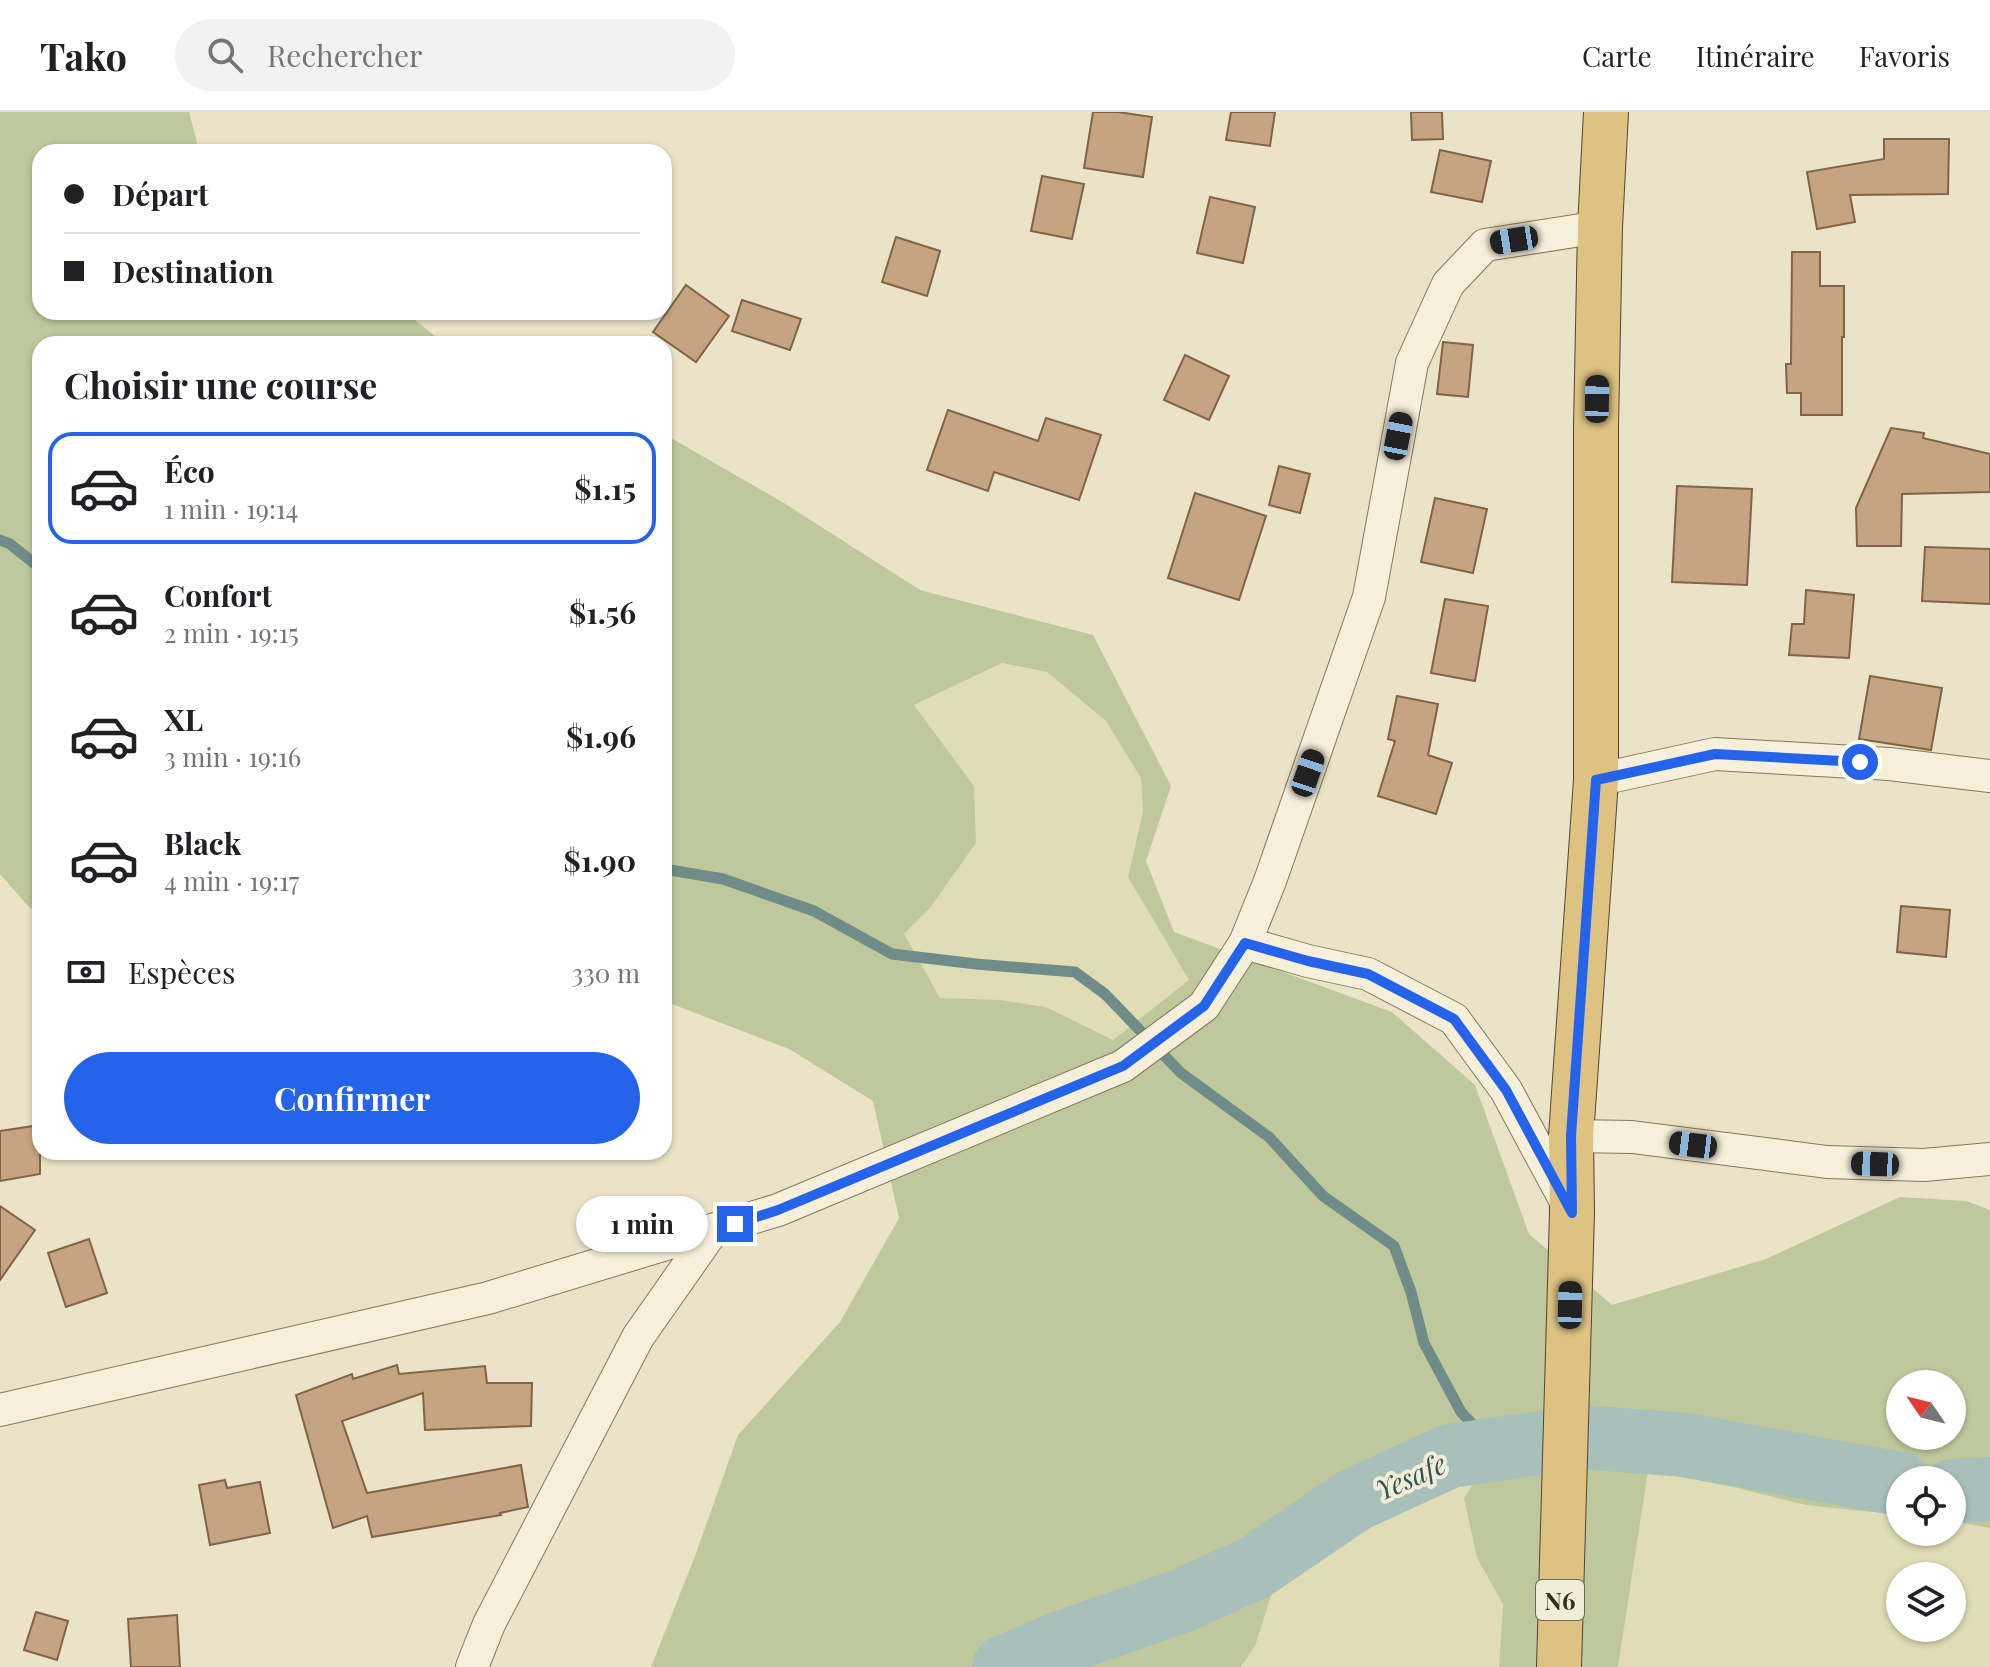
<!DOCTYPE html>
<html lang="fr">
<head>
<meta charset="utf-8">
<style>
  body { margin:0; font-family:"Playfair Display",serif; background:#f2f2f2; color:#202124; height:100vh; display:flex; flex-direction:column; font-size:30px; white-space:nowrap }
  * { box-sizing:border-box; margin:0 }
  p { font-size:26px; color:#757577 }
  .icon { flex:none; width:44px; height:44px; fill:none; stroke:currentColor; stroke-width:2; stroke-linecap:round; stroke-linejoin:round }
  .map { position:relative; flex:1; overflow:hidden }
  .details { position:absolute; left:32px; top:224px; width:640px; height:824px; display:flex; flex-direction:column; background:#fff; border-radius:24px; box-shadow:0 2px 6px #0004 }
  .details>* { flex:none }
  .guide { position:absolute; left:32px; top:32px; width:640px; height:176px; border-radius:24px; box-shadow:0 2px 6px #0004; display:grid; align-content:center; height:176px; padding:0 32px; background:#fff }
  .needle { width:52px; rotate:305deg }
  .tools { position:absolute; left:1886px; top:1258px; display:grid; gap:16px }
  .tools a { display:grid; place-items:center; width:80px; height:80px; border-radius:50%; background:#fff; box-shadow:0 2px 6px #0004; font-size:40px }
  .end { position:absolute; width:36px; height:36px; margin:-18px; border:10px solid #2563eb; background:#fff; box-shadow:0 0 0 4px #fff }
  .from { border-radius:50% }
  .bubble { position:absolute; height:56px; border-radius:28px; background:#fff; box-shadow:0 2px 6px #0004; font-size:26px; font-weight:700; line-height:56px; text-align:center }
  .car { position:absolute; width:24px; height:48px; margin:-24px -12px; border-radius:10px; box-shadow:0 0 6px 2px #0007; background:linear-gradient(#222 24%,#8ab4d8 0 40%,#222 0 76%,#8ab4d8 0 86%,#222 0) }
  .guide b { display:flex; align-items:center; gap:28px; height:76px; font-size:30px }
  .guide b+b { border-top:2px solid #e0e0e0 }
  .guide i { width:20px; height:20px; background:#202124 }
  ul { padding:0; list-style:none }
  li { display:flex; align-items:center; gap:24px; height:112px; margin:0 16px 12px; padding:0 16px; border:4px solid transparent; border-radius:24px }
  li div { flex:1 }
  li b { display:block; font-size:30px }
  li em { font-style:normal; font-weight:700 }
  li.active { border-color:#2563eb }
  li>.icon { width:72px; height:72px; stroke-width:1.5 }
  h2 { padding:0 32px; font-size:36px; line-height:96px }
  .pay { display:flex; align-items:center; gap:20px; height:88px; padding:0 32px; font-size:30px }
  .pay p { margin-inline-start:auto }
  .cta { display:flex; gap:16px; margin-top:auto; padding:16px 32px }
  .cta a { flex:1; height:92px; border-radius:48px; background:#2563eb; color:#fff; font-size:32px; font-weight:700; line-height:92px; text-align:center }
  header { display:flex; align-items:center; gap:48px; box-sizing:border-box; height:112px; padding:0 40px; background:#fff; border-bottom:2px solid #e0e0e0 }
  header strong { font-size:38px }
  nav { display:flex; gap:44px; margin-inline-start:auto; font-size:28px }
  .search { width:560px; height:72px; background:#f2f2f2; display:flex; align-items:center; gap:20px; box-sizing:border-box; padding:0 28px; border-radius:44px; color:#757577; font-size:30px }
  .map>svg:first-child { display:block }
</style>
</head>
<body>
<header>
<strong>Tako</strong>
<div class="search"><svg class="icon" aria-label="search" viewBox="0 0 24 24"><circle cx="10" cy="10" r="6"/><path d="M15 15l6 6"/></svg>Rechercher</div>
<nav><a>Carte</a><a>Itinéraire</a><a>Favoris</a></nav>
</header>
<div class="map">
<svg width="1990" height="1555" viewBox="0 0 1990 1555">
  <rect width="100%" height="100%" fill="#eae3c8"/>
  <g fill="#dfdcb6" fill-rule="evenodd">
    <polygon points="1002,551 1047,560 1106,609 1141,666 1143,700 1128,765 1190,868 1113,929 1046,895 1000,888 940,887 904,822 930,796 976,731 974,674 914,593"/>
    <polygon points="1496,1337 1477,1446 1503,1492 1499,1555 1241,1555 1255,1534 1254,1456 1354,1388 1450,1344"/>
    <path d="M1648,1359L1733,1375L1805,1393L1900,1403V1420H1952V1409L1990,1416V1555H1618ZM1900,1464H1952V1516H1900Z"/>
  </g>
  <g fill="#bfc89d" fill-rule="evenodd">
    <polygon points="0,0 189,0 198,34 205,40 40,40 40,200 405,200 445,232 40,232 40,802 29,795 0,762"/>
    <path d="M664,322L784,391L920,478L1093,523L1171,674L1146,749L1174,820L1392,900L1475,973L1529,1122L1612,1193L1766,1147L1900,1085L1966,1089L1990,1098V1416L1952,1409V1368H1900V1403L1805,1393L1733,1375L1648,1359L1618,1555H1499L1503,1492L1477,1446L1464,1386L1495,1337L1450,1344L1354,1388L1254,1455L1273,1477L1255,1534L1241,1555H651L695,1444L738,1323L840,1210L899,1106L873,989L789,937L664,889ZM1002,551L1047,560L1106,609L1141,666L1143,700L1128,765L1189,868L1113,928L1046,895L1000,888L940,886L904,822L930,796L976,731L974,674L914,593ZM1900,1272H1952V1324H1900Z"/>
  </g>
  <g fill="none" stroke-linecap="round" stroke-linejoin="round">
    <g stroke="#708c88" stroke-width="11">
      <polyline points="0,428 10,432 40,456"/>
      <polyline points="664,757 723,767 814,799 892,842 976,852 1075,860 1105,882 1181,961 1269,1025 1323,1084 1394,1134 1411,1180 1424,1231 1461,1300 1496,1337"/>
    </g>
    <g stroke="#a8bfba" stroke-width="64">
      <polyline points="1952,1379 1990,1377"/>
      <polyline points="1004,1555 1061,1531 1181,1489 1254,1456 1354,1388 1450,1344 1581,1325 1686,1333 1900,1372"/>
    </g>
  </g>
  <g fill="#c5a481" stroke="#826347" stroke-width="2">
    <polygon points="1093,0 1118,0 1152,5 1143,65 1084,56"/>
    <polygon points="1231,0 1275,0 1270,34 1226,28"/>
    <polygon points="1411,0 1442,0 1443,27 1412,28"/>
    <polygon points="1884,27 1949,27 1948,82 1850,83 1855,110 1817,117 1807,60 1884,47"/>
    <polygon points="1440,38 1491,49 1482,90 1431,80"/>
    <polygon points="1042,64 1084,72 1072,127 1031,119"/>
    <polygon points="1210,85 1255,95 1243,151 1197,141"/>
    <polygon points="896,125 940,139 927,184 882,170"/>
    <polygon points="1792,140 1820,140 1820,174 1844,174 1844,225 1842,225 1842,303 1801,303 1801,281 1787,281 1786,252 1791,252"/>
    <polygon points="686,173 729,204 696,250 653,220"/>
    <polygon points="742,188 801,207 790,238 732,219"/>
    <polygon points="1443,230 1473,233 1468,285 1437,282"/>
    <polygon points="1185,243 1229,264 1209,308 1164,288"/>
    <polygon points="948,298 1038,329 1046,306 1101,323 1079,388 994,360 988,379 927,358"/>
    <polygon points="1891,316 1924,321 1923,326 1990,342 1990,380 1902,382 1901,434 1857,434 1856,396"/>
    <polygon points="1279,354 1310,362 1300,401 1269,393"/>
    <polygon points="1677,374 1752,377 1747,473 1672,470"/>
    <polygon points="1195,381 1266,404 1239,488 1168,466"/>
    <polygon points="1435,386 1487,397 1473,461 1421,450"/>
    <polygon points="1925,435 1990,437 1990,492 1922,489"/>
    <polygon points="1806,478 1854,483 1849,546 1789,543 1792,512 1804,512"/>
    <polygon points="1445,487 1488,494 1475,569 1431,561"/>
    <polygon points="1870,564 1942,576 1931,638 1859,627"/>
    <polygon points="1397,584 1438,592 1428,643 1452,651 1436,702 1378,684 1395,629 1388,627"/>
    <polygon points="1901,794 1950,798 1946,845 1897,840"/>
    <polygon points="40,1013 40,1062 0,1069 0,1019"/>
    <polygon points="0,1094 35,1118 0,1168"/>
    <polygon points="89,1127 107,1181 66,1195 48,1141"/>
    <polygon points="397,1253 399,1262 485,1254 487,1271 532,1271 531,1314 425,1318 423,1281 342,1309 367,1381 521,1353 528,1395 500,1401 501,1403 372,1425 367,1404 333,1416 296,1283 352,1262 353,1267"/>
    <polygon points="225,1368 227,1376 260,1370 270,1421 210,1433 199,1373"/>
    <polygon points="36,1500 68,1509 57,1548 24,1538"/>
    <polygon points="177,1503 180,1555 131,1555 128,1507"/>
  </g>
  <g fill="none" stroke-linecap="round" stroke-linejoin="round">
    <g stroke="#85765f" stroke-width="34">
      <g id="minor">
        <polyline points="1596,668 1715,642 1889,652 1990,664"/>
        <polyline points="1245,831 1308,849 1368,862 1454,907 1506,978 1569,1095"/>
        <polyline points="1571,1024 1632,1025 1827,1050 1924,1053 1990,1047"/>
        <polyline points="0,1298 488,1186 778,1098 1123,954 1204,894 1245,831 1270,769 1369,485 1412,251 1448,172 1485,133 1600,115"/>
        <polyline points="472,1555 489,1512 638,1225 713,1118"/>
      </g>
    </g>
    <g stroke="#534532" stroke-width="46">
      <polyline id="trunk" points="1559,1555 1572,1101 1571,1024 1596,668 1596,315 1600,115 1606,0"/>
    </g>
    <use href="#minor" stroke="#f6f0da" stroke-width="32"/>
    <use href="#trunk" stroke="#ddc282" stroke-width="44"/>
  </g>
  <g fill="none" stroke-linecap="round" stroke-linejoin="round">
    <polyline stroke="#2563eb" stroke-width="10" points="735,1112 778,1098 1123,954 1204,894 1245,831 1308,849 1368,862 1454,907 1506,978 1572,1101 1571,1024 1596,668 1715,642 1860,650"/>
  </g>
  <g text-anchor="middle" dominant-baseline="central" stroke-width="8" stroke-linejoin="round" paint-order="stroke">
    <rect fill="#f2edd7" stroke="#6e6758" stroke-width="2" x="1536" y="1468" width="48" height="40" rx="6"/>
    <g font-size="24" font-weight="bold" fill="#362d21">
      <text x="1560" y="1488">N6</text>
    </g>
    <g font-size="28" font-style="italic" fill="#325455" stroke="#f2edd7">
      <text transform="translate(1410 1364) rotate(-24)">Yesafe</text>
    </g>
  </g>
</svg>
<div class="tools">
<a><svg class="needle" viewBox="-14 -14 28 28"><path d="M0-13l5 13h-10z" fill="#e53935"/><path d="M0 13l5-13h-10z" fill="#757577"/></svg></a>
<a><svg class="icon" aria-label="locate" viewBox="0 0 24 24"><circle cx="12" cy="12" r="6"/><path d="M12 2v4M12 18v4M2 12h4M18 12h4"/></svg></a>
<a><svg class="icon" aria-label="layers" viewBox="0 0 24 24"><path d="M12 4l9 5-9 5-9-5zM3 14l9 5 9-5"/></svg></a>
</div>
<i class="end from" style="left:1860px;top:650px"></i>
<i class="end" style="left:735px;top:1112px"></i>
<div class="bubble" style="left:576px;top:1084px;width:132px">1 min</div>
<i class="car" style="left:1514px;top:128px;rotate:261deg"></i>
<i class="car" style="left:1597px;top:287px;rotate:1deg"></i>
<i class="car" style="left:1398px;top:324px;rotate:11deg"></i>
<i class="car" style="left:1308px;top:661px;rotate:19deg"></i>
<i class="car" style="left:1693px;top:1033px;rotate:277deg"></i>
<i class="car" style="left:1875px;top:1052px;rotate:272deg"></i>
<i class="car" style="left:1570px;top:1193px;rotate:1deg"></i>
<div class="guide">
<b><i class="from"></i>Départ</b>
<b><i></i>Destination</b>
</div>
<section class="details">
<h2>Choisir une course</h2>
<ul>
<li class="active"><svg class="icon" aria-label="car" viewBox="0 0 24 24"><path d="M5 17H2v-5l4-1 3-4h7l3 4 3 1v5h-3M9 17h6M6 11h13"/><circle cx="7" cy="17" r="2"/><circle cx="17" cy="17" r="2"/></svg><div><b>Éco</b><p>1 min · 19:14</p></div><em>$1.15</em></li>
<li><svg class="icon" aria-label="car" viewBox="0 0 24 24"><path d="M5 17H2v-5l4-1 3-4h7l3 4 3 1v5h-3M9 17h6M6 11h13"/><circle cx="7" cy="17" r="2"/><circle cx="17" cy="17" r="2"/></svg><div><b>Confort</b><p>2 min · 19:15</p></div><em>$1.56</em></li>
<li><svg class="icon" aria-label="car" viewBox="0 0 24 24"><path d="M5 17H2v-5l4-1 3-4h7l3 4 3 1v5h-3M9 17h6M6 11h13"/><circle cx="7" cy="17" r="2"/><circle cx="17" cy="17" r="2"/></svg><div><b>XL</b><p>3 min · 19:16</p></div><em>$1.96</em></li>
<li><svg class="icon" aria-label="car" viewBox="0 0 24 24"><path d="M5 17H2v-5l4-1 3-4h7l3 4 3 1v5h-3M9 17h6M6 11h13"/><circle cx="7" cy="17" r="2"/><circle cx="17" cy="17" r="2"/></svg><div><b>Black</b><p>4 min · 19:17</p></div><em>$1.90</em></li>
</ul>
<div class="pay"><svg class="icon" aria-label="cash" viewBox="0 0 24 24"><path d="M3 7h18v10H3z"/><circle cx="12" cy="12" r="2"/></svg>Espèces<p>330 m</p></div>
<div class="cta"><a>Confirmer</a></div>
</section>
</div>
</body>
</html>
